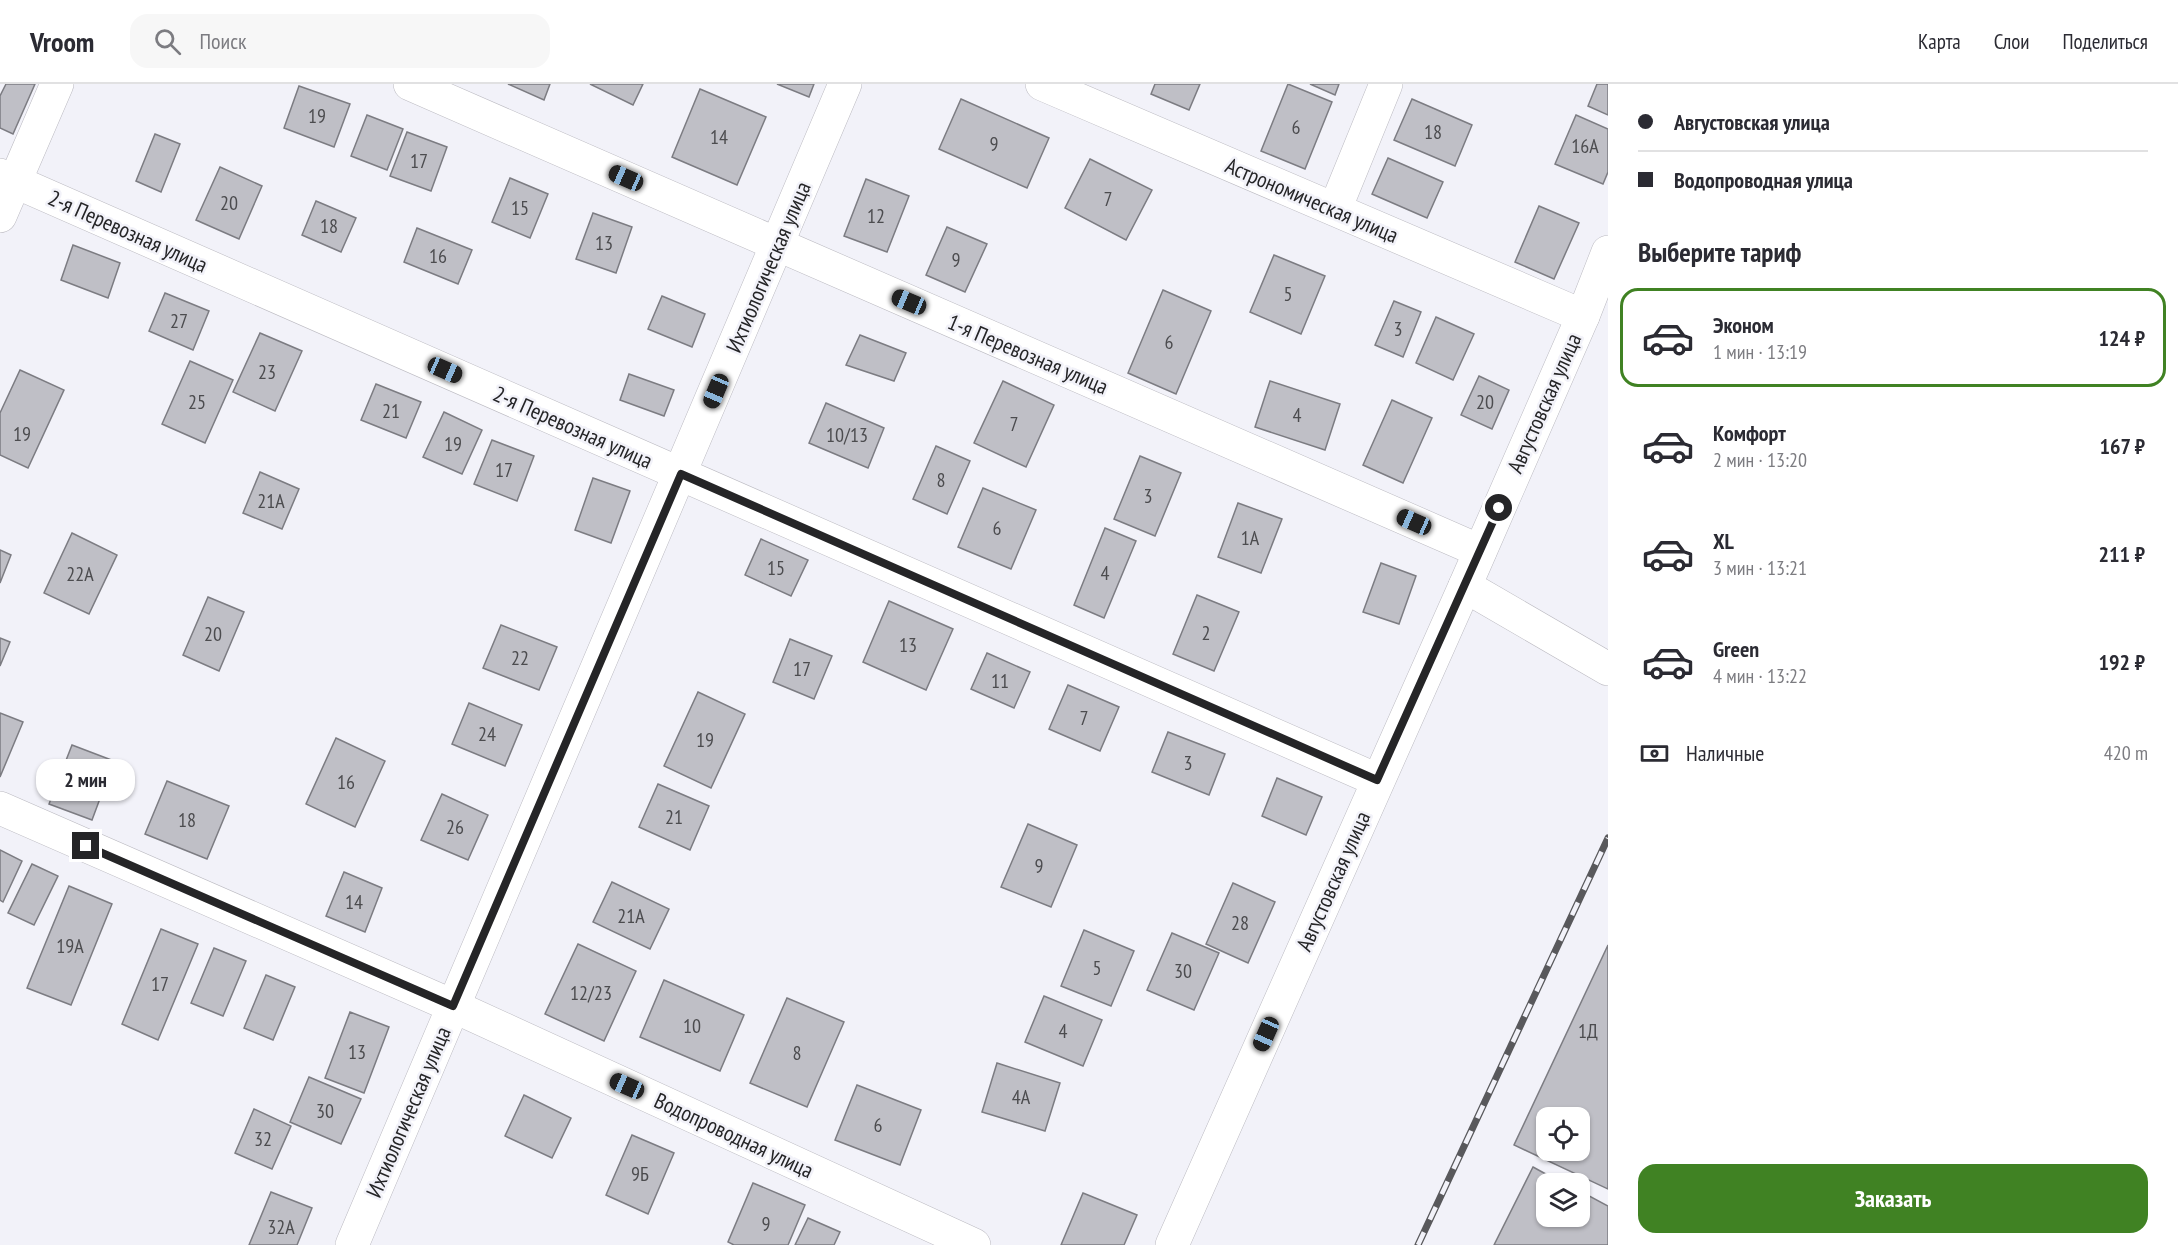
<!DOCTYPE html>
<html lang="ru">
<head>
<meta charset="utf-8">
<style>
  body { margin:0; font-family:"PT Sans Narrow",sans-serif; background:#f7f7f7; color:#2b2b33; height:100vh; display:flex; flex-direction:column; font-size:22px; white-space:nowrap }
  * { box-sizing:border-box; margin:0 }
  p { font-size:20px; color:#7c7c81 }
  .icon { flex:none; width:33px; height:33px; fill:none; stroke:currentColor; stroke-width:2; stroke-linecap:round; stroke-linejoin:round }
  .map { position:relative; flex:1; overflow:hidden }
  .sheet { display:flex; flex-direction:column; background:#fff; width:570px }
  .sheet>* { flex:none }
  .top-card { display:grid; align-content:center; height:132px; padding:0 30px; background:#fff }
  .fabs { position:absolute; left:1536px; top:1023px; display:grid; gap:12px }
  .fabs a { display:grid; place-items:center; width:54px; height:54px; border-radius:12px; background:#fff; box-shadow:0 2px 4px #0004; font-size:30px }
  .end { position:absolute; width:27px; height:27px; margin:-14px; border:8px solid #252527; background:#fff; box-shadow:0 0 0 3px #fff }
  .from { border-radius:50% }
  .bubble { position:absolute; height:42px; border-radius:18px; background:#fff; box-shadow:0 2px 4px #0004; font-size:20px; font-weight:700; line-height:42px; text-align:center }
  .car { position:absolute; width:18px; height:36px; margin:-18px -9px; border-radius:8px; box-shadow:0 0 4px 2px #0007; background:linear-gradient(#222 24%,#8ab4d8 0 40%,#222 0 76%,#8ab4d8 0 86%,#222 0) }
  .top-card b { display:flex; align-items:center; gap:21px; height:57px; font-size:22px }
  .top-card b+b { border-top:2px solid #e1e1e2 }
  .top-card i { width:15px; height:15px; background:#2b2b33 }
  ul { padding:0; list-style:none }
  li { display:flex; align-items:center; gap:18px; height:99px; margin:0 12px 9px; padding:0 18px; border:3px solid transparent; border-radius:18px }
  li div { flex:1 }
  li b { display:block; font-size:22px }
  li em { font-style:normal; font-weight:700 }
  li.on { border-color:#408223 }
  li>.icon { width:54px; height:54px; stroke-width:1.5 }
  h2 { padding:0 30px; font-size:27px; line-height:72px }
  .pay { display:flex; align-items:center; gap:15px; height:66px; padding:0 30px; font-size:22px }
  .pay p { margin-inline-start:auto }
  .button { display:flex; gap:12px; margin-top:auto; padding:12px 30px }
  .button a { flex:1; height:69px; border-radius:18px; background:#408223; color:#fff; font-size:24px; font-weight:700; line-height:69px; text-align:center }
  header { display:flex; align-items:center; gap:36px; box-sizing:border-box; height:84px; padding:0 30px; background:#fff; border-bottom:2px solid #e1e1e2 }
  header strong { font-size:28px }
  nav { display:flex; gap:33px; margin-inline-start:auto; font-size:21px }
  .search { width:420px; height:54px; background:#f7f7f7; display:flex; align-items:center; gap:15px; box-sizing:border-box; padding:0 21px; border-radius:18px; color:#7c7c81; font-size:22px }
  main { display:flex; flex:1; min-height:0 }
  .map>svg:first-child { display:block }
</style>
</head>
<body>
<header>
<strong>Vroom</strong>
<div class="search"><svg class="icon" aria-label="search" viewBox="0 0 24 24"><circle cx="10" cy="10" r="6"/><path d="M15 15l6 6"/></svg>Поиск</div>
<nav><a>Карта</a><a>Слои</a><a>Поделиться</a></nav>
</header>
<main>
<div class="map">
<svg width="1608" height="1161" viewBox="0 0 1608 1161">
  <rect width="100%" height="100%" fill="#f2f2f9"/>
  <g fill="#bfbfc6" stroke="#7c7c82" stroke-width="1.5" fill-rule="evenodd">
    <polygon points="6,0 35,0 13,50 0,44 0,12"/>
    <polygon points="508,0 550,0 544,16"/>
    <polygon points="590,0 643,0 633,21"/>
    <polygon points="777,0 814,0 809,13"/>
    <polygon points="1155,0 1200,0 1189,26 1151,10"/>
    <polygon points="1288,0 1332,18 1305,85 1261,67"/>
    <polygon points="1310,0 1339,0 1335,11"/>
    <polygon points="1597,0 1608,0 1608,31 1588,22"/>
    <polygon points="299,2 350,20 334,63 284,44"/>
    <polygon points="700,5 766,33 737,101 672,73"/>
    <polygon points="961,15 1049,54 1027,104 939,65"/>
    <polygon points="1412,15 1472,41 1455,82 1394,56"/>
    <polygon points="367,31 403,45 387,86 351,72"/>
    <polygon points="1576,31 1608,45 1608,88 1603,100 1555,80"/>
    <polygon points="407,48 447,63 431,107 390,92"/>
    <polygon points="155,50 180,60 161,108 136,97"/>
    <polygon points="1388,74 1443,98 1427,134 1372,110"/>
    <polygon points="1090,75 1152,106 1126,156 1065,124"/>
    <polygon points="220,83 262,102 239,155 196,136"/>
    <polygon points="510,94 548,110 530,154 492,138"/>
    <polygon points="866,95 909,112 887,168 844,152"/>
    <polygon points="316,117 356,134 341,168 302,151"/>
    <polygon points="1539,122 1579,139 1554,195 1515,178"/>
    <polygon points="593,129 632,143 616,189 576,175"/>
    <polygon points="947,143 987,160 965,208 926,191"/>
    <polygon points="417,144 472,166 458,200 404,178"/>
    <polygon points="73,161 120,179 108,214 61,196"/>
    <polygon points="1274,171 1325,192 1301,250 1250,228"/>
    <polygon points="1163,206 1211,227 1176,310 1128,289"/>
    <polygon points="165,209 209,227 193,266 149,247"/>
    <polygon points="662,212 705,230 692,263 648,245"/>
    <polygon points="1394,217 1421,228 1403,273 1375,261"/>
    <polygon points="1436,233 1474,250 1453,296 1416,279"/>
    <polygon points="260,249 302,267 275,327 233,308"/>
    <polygon points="860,251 906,269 894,297 846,281"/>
    <polygon points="190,277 233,296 205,359 162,340"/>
    <polygon points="20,286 64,306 28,384 0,371 0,329"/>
    <polygon points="629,290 674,306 664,332 620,316"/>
    <polygon points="1479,292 1509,306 1492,345 1461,331"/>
    <polygon points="1003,297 1054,321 1026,383 974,359"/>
    <polygon points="1270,297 1340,320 1325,366 1255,343"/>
    <polygon points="376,300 421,318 406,354 361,336"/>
    <polygon points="1392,316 1432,334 1403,399 1363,381"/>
    <polygon points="826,319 884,344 868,384 809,359"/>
    <polygon points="444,328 482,346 462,390 423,373"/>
    <polygon points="492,356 534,372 517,417 474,400"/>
    <polygon points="936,362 970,377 947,430 913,415"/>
    <polygon points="1140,372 1181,389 1155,452 1114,435"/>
    <polygon points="260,388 299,405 282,445 243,429"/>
    <polygon points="593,394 630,407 611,459 575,446"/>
    <polygon points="983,404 1036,426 1011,485 958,463"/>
    <polygon points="1238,419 1282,435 1261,489 1218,473"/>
    <polygon points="1105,444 1136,457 1104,534 1074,521"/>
    <polygon points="72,449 117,471 89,530 44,509"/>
    <polygon points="761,455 808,476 791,512 745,491"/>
    <polygon points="0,466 11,471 0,499"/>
    <polygon points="1381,479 1416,492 1399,540 1363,528"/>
    <polygon points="1197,511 1239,528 1214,587 1173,570"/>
    <polygon points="208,513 244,528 219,587 183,571"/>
    <polygon points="889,517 953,545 926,606 863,578"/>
    <polygon points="501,541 557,563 539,606 483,584"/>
    <polygon points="0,554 10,558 0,582"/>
    <polygon points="790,555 832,572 814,615 773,598"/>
    <polygon points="987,569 1030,588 1014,624 971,605"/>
    <polygon points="1068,601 1119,623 1100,667 1049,645"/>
    <polygon points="698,608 745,630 711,704 664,682"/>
    <polygon points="469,619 522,641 505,682 452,660"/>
    <polygon points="0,629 23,638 0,693"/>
    <polygon points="1168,648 1225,670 1209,711 1152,688"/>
    <polygon points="336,654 385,677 355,743 306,720"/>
    <polygon points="72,661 114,677 92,736 49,720"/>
    <polygon points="1277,694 1322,713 1306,751 1262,732"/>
    <polygon points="167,697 229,722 207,775 145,750"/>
    <polygon points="658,700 709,722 690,766 639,743"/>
    <polygon points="442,710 488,731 468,776 421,756"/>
    <polygon points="1028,740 1077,761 1051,823 1001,803"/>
    <polygon points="0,766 22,777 3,818 0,816"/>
    <polygon points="32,780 58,792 34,841 8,829"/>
    <polygon points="344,788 382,804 365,848 326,832"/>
    <polygon points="612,798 669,825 650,865 593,838"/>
    <polygon points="1233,799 1275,818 1248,879 1206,860"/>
    <polygon points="69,802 112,820 71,921 27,904"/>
    <polygon points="161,845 198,860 158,956 122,940"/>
    <polygon points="1084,846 1134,867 1111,922 1061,902"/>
    <polygon points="1172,849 1219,869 1194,926 1147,906"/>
    <polygon points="578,860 636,887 604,957 545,930"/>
    <path d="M1608,861V1105L1514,1061ZM1546,1034H1580V1066H1546Z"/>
    <polygon points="214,864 246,877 223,932 191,919"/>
    <polygon points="266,891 295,903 273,956 244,944"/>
    <polygon points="664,896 744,931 720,987 640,953"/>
    <polygon points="1044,912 1102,936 1083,982 1025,958"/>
    <polygon points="787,914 844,938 807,1023 750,999"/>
    <polygon points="350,928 389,943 364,1009 325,994"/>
    <polygon points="997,979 1060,999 1045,1047 982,1028"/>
    <polygon points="309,993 361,1015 341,1060 290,1038"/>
    <polygon points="857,1001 921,1026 900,1081 835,1056"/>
    <polygon points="524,1011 571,1034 552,1074 505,1052"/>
    <polygon points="254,1025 291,1042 272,1085 235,1069"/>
    <polygon points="632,1051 674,1069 648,1130 606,1111"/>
    <polygon points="1533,1083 1564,1100 1546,1100 1546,1132 1580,1132 1580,1107 1608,1122 1608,1161 1494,1161"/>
    <polygon points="753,1099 805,1121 788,1161 734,1161 728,1158"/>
    <polygon points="271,1108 312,1124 297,1161 249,1161"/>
    <polygon points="1083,1109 1137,1131 1124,1161 1061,1161"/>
    <polygon points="808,1134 840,1148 834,1161 795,1161"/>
  </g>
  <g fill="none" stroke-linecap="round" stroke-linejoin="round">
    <g stroke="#bcbbc2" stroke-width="34">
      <g id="minor">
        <polyline points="410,0 1480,467"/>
        <polyline points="1042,0 1583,232"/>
        <polyline points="0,91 1377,696"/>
        <polyline points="1335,125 1386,0"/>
        <polyline points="1465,502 1608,585"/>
        <polyline points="0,724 453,922 974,1161"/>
        <polyline points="352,1161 845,0"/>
        <polyline points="1172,1161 1465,502 1583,232 1608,168"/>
      </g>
    </g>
    <g stroke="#bcbbc2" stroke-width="34">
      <polyline id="major" points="0,132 57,0"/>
    </g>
    <use href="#minor" stroke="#fff" stroke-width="33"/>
    <use href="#major" stroke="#fff" stroke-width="33"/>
    <g stroke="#59595c" stroke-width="7">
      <polyline id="rail" points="1418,1161 1608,754"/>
    </g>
    <use href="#rail" stroke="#f2f2f9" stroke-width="4.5" stroke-dasharray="14" stroke-linecap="butt"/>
  </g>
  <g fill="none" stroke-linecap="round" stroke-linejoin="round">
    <polyline stroke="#252527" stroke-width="8" points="86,762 453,922 681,390 1377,696 1499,424"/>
  </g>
  <g text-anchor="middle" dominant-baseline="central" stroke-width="5" stroke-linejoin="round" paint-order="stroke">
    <g font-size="20" fill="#4c4c4f">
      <text x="317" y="32">19</text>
      <text x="1296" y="43">6</text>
      <text x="1433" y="48">18</text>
      <text x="719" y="53">14</text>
      <text x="994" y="60">9</text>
      <text x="1585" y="62">16А</text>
      <text x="419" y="77">17</text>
      <text x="1108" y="115">7</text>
      <text x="229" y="119">20</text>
      <text x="520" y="124">15</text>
      <text x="876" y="132">12</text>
      <text x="329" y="142">18</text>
      <text x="604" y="159">13</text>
      <text x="438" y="172">16</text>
      <text x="956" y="176">9</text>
      <text x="1288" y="210">5</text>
      <text x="179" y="237">27</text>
      <text x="1398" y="245">3</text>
      <text x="1169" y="258">6</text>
      <text x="267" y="288">23</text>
      <text x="197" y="318">25</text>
      <text x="1485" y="318">20</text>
      <text x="391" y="327">21</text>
      <text x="1297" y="331">4</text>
      <text x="1014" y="340">7</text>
      <text x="22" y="350">19</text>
      <text x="847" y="351">10/13</text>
      <text x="453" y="360">19</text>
      <text x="504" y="386">17</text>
      <text x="941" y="396">8</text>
      <text x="1148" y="412">3</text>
      <text x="271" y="417">21А</text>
      <text x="997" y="444">6</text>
      <text x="1250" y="454">1А</text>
      <text x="776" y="484">15</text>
      <text x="1105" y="489">4</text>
      <text x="80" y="490">22А</text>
      <text x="1206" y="549">2</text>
      <text x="213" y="550">20</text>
      <text x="908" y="561">13</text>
      <text x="520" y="574">22</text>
      <text x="802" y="585">17</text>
      <text x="1000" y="597">11</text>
      <text x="1084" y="634">7</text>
      <text x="487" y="650">24</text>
      <text x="705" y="656">19</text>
      <text x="1188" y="679">3</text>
      <text x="346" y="698">16</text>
      <text x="674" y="733">21</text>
      <text x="187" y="736">18</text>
      <text x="455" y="743">26</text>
      <text x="1039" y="782">9</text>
      <text x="354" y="818">14</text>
      <text x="631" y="832">21А</text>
      <text x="1240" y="839">28</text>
      <text x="70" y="862">19А</text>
      <text x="1097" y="884">5</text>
      <text x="1183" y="887">30</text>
      <text x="160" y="900">17</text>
      <text x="591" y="909">12/23</text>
      <text x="692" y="942">10</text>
      <text x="1063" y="947">4</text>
      <text x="1588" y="947">1Д</text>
      <text x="357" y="968">13</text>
      <text x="797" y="969">8</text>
      <text x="1021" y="1013">4А</text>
      <text x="325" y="1027">30</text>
      <text x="878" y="1041">6</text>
      <text x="263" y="1055">32</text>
      <text x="640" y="1090">9Б</text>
      <text x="766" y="1140">9</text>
      <text x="281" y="1143">32А</text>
    </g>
    <g font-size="22" fill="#252527" stroke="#f2f2f9">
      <text transform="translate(1312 116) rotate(23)">Астрономическая улица</text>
      <text transform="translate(128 147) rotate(24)">2-я Перевозная улица</text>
      <text transform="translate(768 183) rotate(-67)">Ихтиологическая улица</text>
      <text transform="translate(1028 270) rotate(23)">1-я Перевозная улица</text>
      <text transform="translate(1544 319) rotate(-66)">Августовская улица</text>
      <text transform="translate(573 343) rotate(24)">2-я Перевозная улица</text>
      <text transform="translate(1333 797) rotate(-66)">Августовская улица</text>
      <text transform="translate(408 1028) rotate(-67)">Ихтиологическая улица</text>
      <text transform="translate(734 1051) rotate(25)">Водопроводная улица</text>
    </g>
  </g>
</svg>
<div class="fabs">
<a><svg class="icon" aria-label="locate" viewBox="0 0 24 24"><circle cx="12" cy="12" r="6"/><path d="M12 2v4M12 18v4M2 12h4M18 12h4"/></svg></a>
<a><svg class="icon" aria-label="layers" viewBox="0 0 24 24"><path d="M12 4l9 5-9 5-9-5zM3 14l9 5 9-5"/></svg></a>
</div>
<i class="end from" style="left:1499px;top:424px"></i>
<i class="end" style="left:86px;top:762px"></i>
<div class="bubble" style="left:36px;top:675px;width:99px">2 мин</div>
<i class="car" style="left:626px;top:94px;rotate:294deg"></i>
<i class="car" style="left:909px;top:218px;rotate:293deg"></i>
<i class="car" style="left:445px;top:286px;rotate:114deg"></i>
<i class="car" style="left:716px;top:307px;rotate:203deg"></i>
<i class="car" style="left:1414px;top:438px;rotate:294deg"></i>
<i class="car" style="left:1266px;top:950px;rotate:204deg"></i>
<i class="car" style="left:627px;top:1002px;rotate:294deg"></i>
</div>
<section class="sheet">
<div class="top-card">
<b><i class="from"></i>Августовская улица</b>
<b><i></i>Водопроводная улица</b>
</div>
<h2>Выберите тариф</h2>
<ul>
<li class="on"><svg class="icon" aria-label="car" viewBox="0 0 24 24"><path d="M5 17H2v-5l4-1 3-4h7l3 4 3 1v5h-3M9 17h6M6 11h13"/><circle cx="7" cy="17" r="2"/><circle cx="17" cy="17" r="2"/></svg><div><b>Эконом</b><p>1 мин · 13:19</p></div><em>124 ₽</em></li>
<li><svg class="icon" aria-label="car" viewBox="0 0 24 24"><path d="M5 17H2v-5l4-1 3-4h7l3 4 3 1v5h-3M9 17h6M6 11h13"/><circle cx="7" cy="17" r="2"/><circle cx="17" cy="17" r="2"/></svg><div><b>Комфорт</b><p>2 мин · 13:20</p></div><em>167 ₽</em></li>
<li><svg class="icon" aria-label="car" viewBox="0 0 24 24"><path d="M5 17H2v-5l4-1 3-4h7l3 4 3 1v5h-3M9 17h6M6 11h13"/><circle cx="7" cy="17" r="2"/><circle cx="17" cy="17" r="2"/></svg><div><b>XL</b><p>3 мин · 13:21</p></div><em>211 ₽</em></li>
<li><svg class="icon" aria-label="car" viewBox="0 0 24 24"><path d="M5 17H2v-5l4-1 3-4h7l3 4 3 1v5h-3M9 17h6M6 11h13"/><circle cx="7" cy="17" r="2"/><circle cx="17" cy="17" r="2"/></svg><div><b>Green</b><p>4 мин · 13:22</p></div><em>192 ₽</em></li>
</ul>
<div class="pay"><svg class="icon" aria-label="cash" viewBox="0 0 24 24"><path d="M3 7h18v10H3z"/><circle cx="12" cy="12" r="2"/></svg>Наличные<p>420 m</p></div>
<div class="button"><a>Заказать</a></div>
</section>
</main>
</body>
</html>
